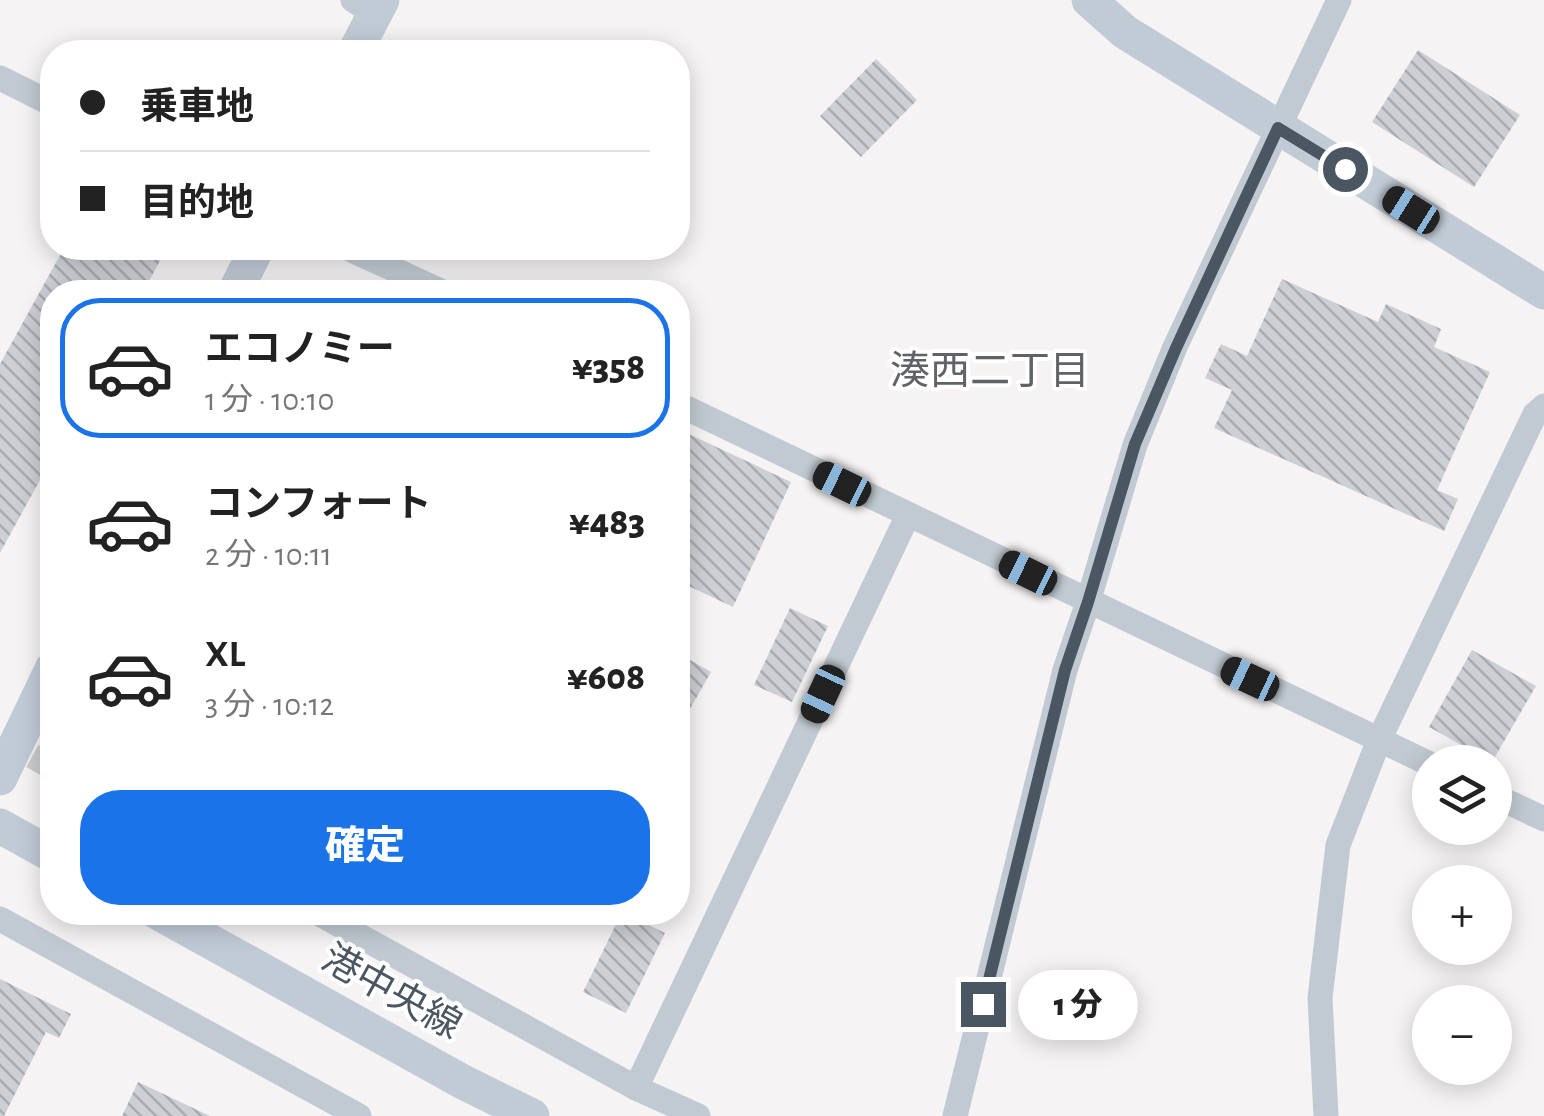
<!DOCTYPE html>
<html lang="ja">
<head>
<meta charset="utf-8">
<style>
  body { margin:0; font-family:"Alegreya Sans","Noto Sans JP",sans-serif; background:#f2f2f2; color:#222; height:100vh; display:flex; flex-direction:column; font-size:38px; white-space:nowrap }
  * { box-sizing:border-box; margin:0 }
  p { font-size:32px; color:#767676 }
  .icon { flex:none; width:55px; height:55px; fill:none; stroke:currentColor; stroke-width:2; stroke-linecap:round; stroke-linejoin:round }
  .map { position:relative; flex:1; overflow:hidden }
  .panel { position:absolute; left:40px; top:280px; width:650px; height:645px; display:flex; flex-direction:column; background:#fff; border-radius:40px; box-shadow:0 5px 25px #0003 }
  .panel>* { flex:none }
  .banner { position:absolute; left:40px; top:40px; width:650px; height:220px; border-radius:40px; box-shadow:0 5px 25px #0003; display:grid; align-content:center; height:220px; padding:0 40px; background:#fff }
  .fabs { position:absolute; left:1412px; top:745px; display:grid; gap:20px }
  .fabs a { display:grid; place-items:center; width:100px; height:100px; border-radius:50%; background:#fff; box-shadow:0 5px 25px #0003; font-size:50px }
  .end { position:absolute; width:45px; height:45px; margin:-22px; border:12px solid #4a5661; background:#fff; box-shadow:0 0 0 5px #fff }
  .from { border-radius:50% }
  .bubble { position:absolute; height:70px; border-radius:35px; background:#fff; box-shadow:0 5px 25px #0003; font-size:32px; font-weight:800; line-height:70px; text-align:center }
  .car { position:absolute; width:30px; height:60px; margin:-30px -15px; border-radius:12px; box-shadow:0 0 8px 2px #0007; background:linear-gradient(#222 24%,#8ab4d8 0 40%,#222 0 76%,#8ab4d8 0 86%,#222 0) }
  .banner b { display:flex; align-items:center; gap:35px; height:95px; font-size:38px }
  .banner b+b { border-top:2px solid #e0e0e0 }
  .banner i { width:25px; height:25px; background:#222 }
  ul { padding:18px 0 0; list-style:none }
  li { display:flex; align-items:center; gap:30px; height:140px; margin:0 20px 15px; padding:0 20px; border:5px solid transparent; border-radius:40px }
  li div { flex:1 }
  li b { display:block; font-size:38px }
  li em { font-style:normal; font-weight:800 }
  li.on { border-color:#1a73e8 }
  li>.icon { width:90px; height:90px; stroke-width:1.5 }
  .cta { display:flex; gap:20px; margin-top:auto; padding:20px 40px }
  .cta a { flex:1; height:115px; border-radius:40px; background:#1a73e8; color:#fff; font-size:40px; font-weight:800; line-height:115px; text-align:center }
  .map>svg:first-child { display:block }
</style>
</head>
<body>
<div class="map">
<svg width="1544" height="1116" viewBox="0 0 1544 1116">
  <defs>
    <pattern id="building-back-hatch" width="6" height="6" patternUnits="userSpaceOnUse" patternTransform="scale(2.5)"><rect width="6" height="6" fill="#cdcfd5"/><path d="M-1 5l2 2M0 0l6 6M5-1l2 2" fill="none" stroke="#a8abb0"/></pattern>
  </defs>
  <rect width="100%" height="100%" fill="#f5f3f3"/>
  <g fill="url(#building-back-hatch)">
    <polygon points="1418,50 1520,115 1474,187 1372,122"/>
    <polygon points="876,59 917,100 861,157 820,116"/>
    <polygon points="64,248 167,248 143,292 52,292 52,458 0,553 0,364"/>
    <polygon points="1282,279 1378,322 1386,304 1441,329 1434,347 1490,372 1437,490 1458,499 1444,531 1214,428 1232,390 1205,378 1221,344 1247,356"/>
    <polygon points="678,429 791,482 733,607 678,581"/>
    <polygon points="790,608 828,626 792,702 754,685"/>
    <polygon points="1472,650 1536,686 1492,762 1429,727"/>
    <polygon points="678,653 711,672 678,730"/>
    <polygon points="622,912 665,933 626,1013 583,992"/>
    <polygon points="0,979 71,1014 59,1038 46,1032 4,1116 0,1116"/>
    <polygon points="138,1082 210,1116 122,1116"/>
  </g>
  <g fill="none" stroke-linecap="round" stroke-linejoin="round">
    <polyline stroke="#caccce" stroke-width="25" stroke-dasharray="25 12" stroke-linecap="butt" points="0,738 52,767"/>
    <g stroke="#c1cad2" stroke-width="25">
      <polyline points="353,0 374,13"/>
      <polyline points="0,78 52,104"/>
      <polyline points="347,248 443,292"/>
      <polyline points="678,404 1430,764"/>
      <polyline points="1495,796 1544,819"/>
      <polyline points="316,912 636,1088 698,1116"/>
      <polyline points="0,919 359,1116"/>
      <polyline points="636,1088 908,515"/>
      <polyline points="955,1116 1065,670 1088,602 1135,445 1175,347 1339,0"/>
      <polyline points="1326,1116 1320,998 1338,845 1379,740 1535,414 1544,406"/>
    </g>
    <g stroke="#c1cbd6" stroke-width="35">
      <polyline points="1089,0 1125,32 1544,292"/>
      <polyline points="355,52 382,0"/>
      <polyline points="235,292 257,248"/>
      <polyline points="0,778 52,669"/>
      <polyline points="0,826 52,855"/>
      <polyline points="157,912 463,1082 532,1116"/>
    </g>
  </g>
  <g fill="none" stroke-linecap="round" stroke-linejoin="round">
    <polyline stroke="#4a5661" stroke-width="12" points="983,1004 1065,670 1088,602 1135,444 1176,348 1278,128 1345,169"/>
  </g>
  <g text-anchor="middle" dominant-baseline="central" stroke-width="8" stroke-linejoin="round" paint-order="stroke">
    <g font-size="38" fill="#4a5661" stroke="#fff">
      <text transform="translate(391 993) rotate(29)">港中央線</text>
    </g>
    <g font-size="40" fill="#5f6368" stroke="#fff">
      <text x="990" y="372">湊西二丁目</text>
    </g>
  </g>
</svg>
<div class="fabs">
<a><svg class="icon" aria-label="layers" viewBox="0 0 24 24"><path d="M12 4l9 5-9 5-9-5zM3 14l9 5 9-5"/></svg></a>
<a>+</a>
<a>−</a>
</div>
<i class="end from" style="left:1345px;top:169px"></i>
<i class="end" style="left:983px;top:1004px"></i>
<div class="bubble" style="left:1018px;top:970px;width:120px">1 分</div>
<i class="car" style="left:1411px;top:210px;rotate:302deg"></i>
<i class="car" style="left:842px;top:484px;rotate:296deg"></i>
<i class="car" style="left:1028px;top:573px;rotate:296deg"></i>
<i class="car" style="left:1250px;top:679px;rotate:295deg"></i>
<i class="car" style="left:823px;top:694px;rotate:205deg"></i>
<div class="banner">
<b><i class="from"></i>乗車地</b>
<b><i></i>目的地</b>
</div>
<section class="panel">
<ul>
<li class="on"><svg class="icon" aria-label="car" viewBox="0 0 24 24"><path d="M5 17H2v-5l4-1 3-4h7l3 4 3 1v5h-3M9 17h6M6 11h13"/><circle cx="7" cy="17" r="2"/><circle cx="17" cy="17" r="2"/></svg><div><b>エコノミー</b><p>1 分 · 10:10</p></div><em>¥358</em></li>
<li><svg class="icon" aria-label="car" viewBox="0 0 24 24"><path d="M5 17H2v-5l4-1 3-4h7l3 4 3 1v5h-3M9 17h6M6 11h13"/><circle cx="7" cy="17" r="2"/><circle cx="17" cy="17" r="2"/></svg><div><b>コンフォート</b><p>2 分 · 10:11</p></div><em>¥483</em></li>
<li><svg class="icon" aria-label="car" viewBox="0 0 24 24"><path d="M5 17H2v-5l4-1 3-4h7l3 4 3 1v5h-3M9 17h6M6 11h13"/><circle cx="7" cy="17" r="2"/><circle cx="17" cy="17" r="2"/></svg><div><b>XL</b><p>3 分 · 10:12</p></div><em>¥608</em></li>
</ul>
<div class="cta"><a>確定</a></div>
</section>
</div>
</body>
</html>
